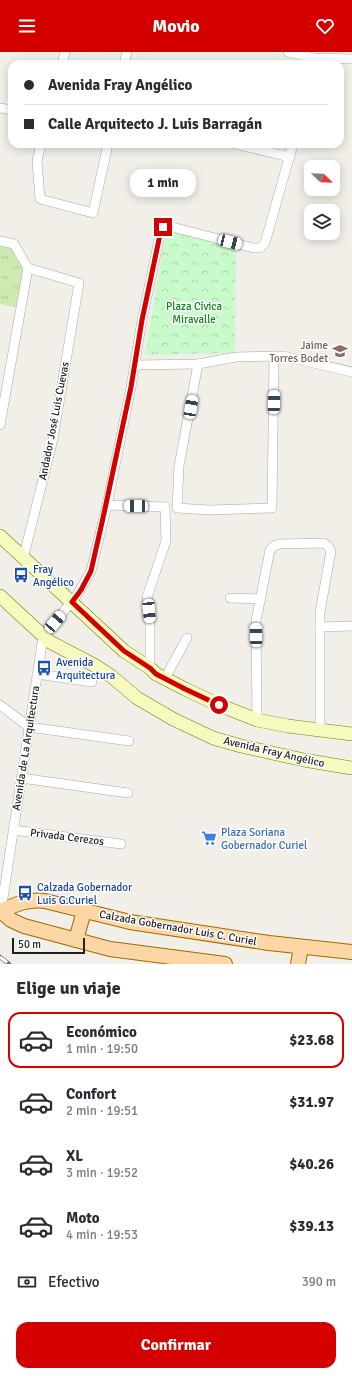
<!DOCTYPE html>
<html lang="es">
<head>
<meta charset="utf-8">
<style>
  body { margin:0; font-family:Signika,sans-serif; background:#f2f2f3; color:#2b2b33; height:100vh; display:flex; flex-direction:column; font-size:15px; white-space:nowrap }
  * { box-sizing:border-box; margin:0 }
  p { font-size:13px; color:#7c7c81 }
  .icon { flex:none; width:22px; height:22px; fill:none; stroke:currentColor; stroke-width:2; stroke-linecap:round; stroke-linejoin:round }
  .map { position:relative; height:912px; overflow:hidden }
  .sheet { display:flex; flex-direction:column; background:#fff; flex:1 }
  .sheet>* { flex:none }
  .hud { position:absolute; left:8px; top:8px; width:336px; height:88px; border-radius:12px; box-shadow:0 2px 10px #0003; display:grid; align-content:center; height:88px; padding:0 16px; background:#fff }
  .needle { width:26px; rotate:113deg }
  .controls { position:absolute; left:304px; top:108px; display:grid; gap:8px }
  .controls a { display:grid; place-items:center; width:36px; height:36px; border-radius:8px; background:#fff; box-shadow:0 2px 10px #0003; font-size:20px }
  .scale { position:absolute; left:12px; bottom:10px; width:73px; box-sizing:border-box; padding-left:4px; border:2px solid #222; border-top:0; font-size:11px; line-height:14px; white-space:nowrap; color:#222; -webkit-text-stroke:3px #fff; paint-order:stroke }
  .end { position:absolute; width:18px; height:18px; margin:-9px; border:5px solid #d40000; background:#fff; box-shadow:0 0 0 2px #fff }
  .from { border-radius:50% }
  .bubble { position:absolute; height:28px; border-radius:12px; background:#fff; box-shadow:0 2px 10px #0003; font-size:13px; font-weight:700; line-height:28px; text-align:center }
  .car { position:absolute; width:12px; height:24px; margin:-12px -6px; border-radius:5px; box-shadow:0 0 3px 1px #0007; background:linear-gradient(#fff 24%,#345 0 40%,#fff 0 76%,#345 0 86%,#fff 0) }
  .hud b { display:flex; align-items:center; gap:14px; height:38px; font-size:15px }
  .hud b+b { border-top:1px solid #e1e1e2 }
  .hud i { width:10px; height:10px; background:#2b2b33 }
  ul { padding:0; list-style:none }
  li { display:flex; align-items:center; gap:12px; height:56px; margin:0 8px 6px; padding:0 8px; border:2px solid transparent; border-radius:12px }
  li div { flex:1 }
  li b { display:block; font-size:15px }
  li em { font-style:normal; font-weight:700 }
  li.selected { border-color:#d40000 }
  li>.icon { width:36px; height:36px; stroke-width:1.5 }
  h2 { padding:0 16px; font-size:18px; line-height:48px }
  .pay { display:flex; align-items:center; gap:10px; height:44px; padding:0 16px; font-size:15px }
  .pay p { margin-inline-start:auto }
  .button { display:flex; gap:8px; margin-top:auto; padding:8px 16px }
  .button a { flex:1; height:46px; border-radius:12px; background:#d40000; color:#fff; font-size:16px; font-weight:700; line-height:46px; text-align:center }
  header { display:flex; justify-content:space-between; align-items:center; height:52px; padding:0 16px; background:#d40000; color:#fff; font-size:18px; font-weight:700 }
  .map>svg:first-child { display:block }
</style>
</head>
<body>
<header><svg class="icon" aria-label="menu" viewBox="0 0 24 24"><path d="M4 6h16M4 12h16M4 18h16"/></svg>Movio<svg class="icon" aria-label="heart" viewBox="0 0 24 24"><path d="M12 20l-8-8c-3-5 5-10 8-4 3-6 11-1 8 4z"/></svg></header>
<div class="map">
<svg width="352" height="912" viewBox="0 0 352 912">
  <defs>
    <pattern id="grass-tufts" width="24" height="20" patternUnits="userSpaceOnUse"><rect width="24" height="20" fill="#cdebb0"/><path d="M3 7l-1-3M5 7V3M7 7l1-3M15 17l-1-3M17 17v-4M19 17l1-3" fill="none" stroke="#b0c997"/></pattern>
    <pattern id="park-crowns" width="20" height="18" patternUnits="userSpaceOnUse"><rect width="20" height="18" fill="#c8facc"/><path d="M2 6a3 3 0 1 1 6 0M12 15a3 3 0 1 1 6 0" fill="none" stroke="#acd6af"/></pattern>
  </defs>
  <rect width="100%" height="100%" fill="#f2efe9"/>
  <polygon fill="url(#grass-tufts)" points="0,191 12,193 25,216 19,256 0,252"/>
  <polygon fill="url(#park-crowns)" points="166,178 236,196 235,301 145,303"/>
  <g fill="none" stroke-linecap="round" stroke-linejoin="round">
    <g stroke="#a9a9a9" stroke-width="10">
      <g id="street">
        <polyline points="288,0 314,6 352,7"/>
        <polyline points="62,12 65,0"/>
        <polyline points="124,12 127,0"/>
        <polyline points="0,56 12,58"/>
        <polyline points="41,92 37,109 40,147 93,161 108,92"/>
        <polyline points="235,92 290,105"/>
        <polyline points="0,189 14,192 28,216 79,231 53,387 23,507"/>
        <polyline points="198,312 179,414 177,456 209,458 272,456 274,304"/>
        <polyline points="135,313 198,312 236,305 283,304 352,320"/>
        <polyline points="0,373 28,216"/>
        <polyline points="107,453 165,455 166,489 147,545 150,573 150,616"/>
        <polyline points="230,546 261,547"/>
        <polyline points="320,575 352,574"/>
        <polyline points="37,622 92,630"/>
        <polyline points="165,626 187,586"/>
        <polyline points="0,653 29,675 129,689"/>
        <polyline points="257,668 256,569 270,498 274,494 279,492 324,491 328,494 331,499 320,560 320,679"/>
        <polyline points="21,726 128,741"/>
        <polyline points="13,778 121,792"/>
        <polyline points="1,859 43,585 77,543 91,519 107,453 131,335 142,268 161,178 163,175 168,174 254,196 260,196 265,191 293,92"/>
      </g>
    </g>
    <g stroke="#707d05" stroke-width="14">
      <g id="secondary">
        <polyline points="0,484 124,599 150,616 156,622 185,637 219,653 257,668 288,674 352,682"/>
        <polyline points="0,544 50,590 94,613 111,624 137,646 173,667 213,686 241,694 304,708 352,716"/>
      </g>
    </g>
    <g stroke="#a06b00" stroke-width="16">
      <g id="primary">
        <polyline points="0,858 11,868 24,874 110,897 225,912"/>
        <path d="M1,859C16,852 28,847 45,849L130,870L269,891L352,900"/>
        <polyline points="76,888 84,859"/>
        <polyline points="298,912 301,895"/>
      </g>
    </g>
    <use href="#street" stroke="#fff" stroke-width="9"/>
    <use href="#secondary" stroke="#f7fabf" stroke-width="13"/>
    <use href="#primary" stroke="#fcd6a4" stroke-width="14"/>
    <g stroke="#707070" stroke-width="4.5">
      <polyline id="rail" points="0,905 9,912"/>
    </g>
    <use href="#rail" stroke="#fff" stroke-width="3" stroke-dasharray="9" stroke-linecap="butt"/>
  </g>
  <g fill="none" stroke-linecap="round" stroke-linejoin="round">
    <polyline stroke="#d40000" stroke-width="5" points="163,175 161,178 142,268 131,335 103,466 91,519 81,538 72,550 124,599 150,616 156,622 185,637 219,653"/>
  </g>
  <defs>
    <g id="school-bare" transform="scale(1.2)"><path d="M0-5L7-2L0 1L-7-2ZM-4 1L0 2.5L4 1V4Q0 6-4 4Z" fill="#8d6e63" stroke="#fff" stroke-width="2.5" paint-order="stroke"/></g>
    <g id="bus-bare" transform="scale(1.2)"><path d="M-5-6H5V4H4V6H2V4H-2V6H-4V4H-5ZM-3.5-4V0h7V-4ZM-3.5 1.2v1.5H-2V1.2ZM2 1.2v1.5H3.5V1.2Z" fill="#1a4fb4" stroke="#fff" stroke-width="2.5" paint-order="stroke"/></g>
    <g id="supermarket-bare" transform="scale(1.2)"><path d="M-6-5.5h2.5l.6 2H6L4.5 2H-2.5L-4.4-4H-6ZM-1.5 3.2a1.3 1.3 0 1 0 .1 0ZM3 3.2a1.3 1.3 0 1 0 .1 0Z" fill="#3f7fe0" stroke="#fff" stroke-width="2.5" paint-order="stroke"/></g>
  </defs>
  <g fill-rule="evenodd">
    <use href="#school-bare" x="340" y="299"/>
    <use href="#bus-bare" x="21" y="523"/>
    <use href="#bus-bare" x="44" y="616"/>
    <use href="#supermarket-bare" x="209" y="786"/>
    <use href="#bus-bare" x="25" y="841"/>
  </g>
  <g text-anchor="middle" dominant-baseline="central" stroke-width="3" stroke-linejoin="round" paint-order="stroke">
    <g font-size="11" fill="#0c8416" stroke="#fff">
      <text x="194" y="254">Plaza Cívica<tspan x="194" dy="13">Miravalle</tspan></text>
    </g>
    <g font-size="11" fill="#785e54" stroke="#fff" text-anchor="end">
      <text x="328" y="293">Jaime<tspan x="328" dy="13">Torres Bodet</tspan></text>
    </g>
    <g font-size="11" fill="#222" stroke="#fff">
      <text transform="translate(54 369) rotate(-79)">Andador José Luis Cuevas</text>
      <text transform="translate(26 696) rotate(-81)">Avenida de La Arquitectura</text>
      <text transform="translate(274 700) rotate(13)">Avenida Fray Angélico</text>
      <text transform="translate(67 785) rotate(7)">Privada Cerezos</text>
      <text transform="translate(178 876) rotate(10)">Calzada Gobernador Luis C. Curiel</text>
    </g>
    <g font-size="11" fill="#164399" stroke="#fff" text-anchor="start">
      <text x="33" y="517">Fray<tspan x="33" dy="13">Angélico</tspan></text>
      <text x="56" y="610">Avenida<tspan x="56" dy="13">Arquitectura</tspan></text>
      <text x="37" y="835">Calzada Gobernador<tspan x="37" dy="13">Luis G.Curiel</tspan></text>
    </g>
    <g font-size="11" fill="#366cbe" stroke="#fff" text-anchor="start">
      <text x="221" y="780">Plaza Soriana<tspan x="221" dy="13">Gobernador Curiel</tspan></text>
    </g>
  </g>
</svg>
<div class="controls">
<a><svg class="needle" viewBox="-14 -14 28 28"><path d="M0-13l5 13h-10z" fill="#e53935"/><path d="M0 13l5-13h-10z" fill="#7c7c81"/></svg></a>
<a><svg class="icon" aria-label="layers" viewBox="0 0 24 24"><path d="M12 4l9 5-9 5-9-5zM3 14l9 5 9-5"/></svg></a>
</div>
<div class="scale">50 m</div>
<i class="end from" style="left:219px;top:653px"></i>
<i class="end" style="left:163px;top:175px"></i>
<div class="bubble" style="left:130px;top:117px;width:66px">1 min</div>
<i class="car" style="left:230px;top:190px;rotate:104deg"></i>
<i class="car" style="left:274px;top:350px;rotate:1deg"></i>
<i class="car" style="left:191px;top:355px;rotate:10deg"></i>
<i class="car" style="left:136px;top:454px;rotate:271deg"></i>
<i class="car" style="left:149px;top:559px;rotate:175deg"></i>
<i class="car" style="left:55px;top:570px;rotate:40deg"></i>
<i class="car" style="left:256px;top:583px;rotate:359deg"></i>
<div class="hud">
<b><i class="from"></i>Avenida Fray Angélico</b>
<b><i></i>Calle Arquitecto J. Luis Barragán</b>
</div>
</div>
<section class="sheet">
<h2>Elige un viaje</h2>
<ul>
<li class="selected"><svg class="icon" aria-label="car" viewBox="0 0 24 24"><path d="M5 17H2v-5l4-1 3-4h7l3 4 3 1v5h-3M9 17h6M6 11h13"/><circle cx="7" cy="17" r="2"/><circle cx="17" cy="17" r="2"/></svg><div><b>Económico</b><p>1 min · 19:50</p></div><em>$23.68</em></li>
<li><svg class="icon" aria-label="car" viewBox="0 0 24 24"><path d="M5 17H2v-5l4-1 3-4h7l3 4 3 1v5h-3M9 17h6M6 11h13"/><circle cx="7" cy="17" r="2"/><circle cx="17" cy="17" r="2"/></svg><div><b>Confort</b><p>2 min · 19:51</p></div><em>$31.97</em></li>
<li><svg class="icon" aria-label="car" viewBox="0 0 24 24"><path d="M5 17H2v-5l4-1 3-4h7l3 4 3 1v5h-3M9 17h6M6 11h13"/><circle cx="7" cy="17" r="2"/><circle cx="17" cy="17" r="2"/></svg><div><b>XL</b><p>3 min · 19:52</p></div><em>$40.26</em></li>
<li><svg class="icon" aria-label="car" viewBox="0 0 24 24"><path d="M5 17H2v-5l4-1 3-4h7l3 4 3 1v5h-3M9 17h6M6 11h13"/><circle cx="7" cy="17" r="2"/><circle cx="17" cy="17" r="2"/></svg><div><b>Moto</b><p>4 min · 19:53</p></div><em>$39.13</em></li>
</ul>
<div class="pay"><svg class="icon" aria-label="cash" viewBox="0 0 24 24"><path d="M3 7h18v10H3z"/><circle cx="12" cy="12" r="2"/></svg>Efectivo<p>390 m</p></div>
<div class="button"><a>Confirmar</a></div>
</section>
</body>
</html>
